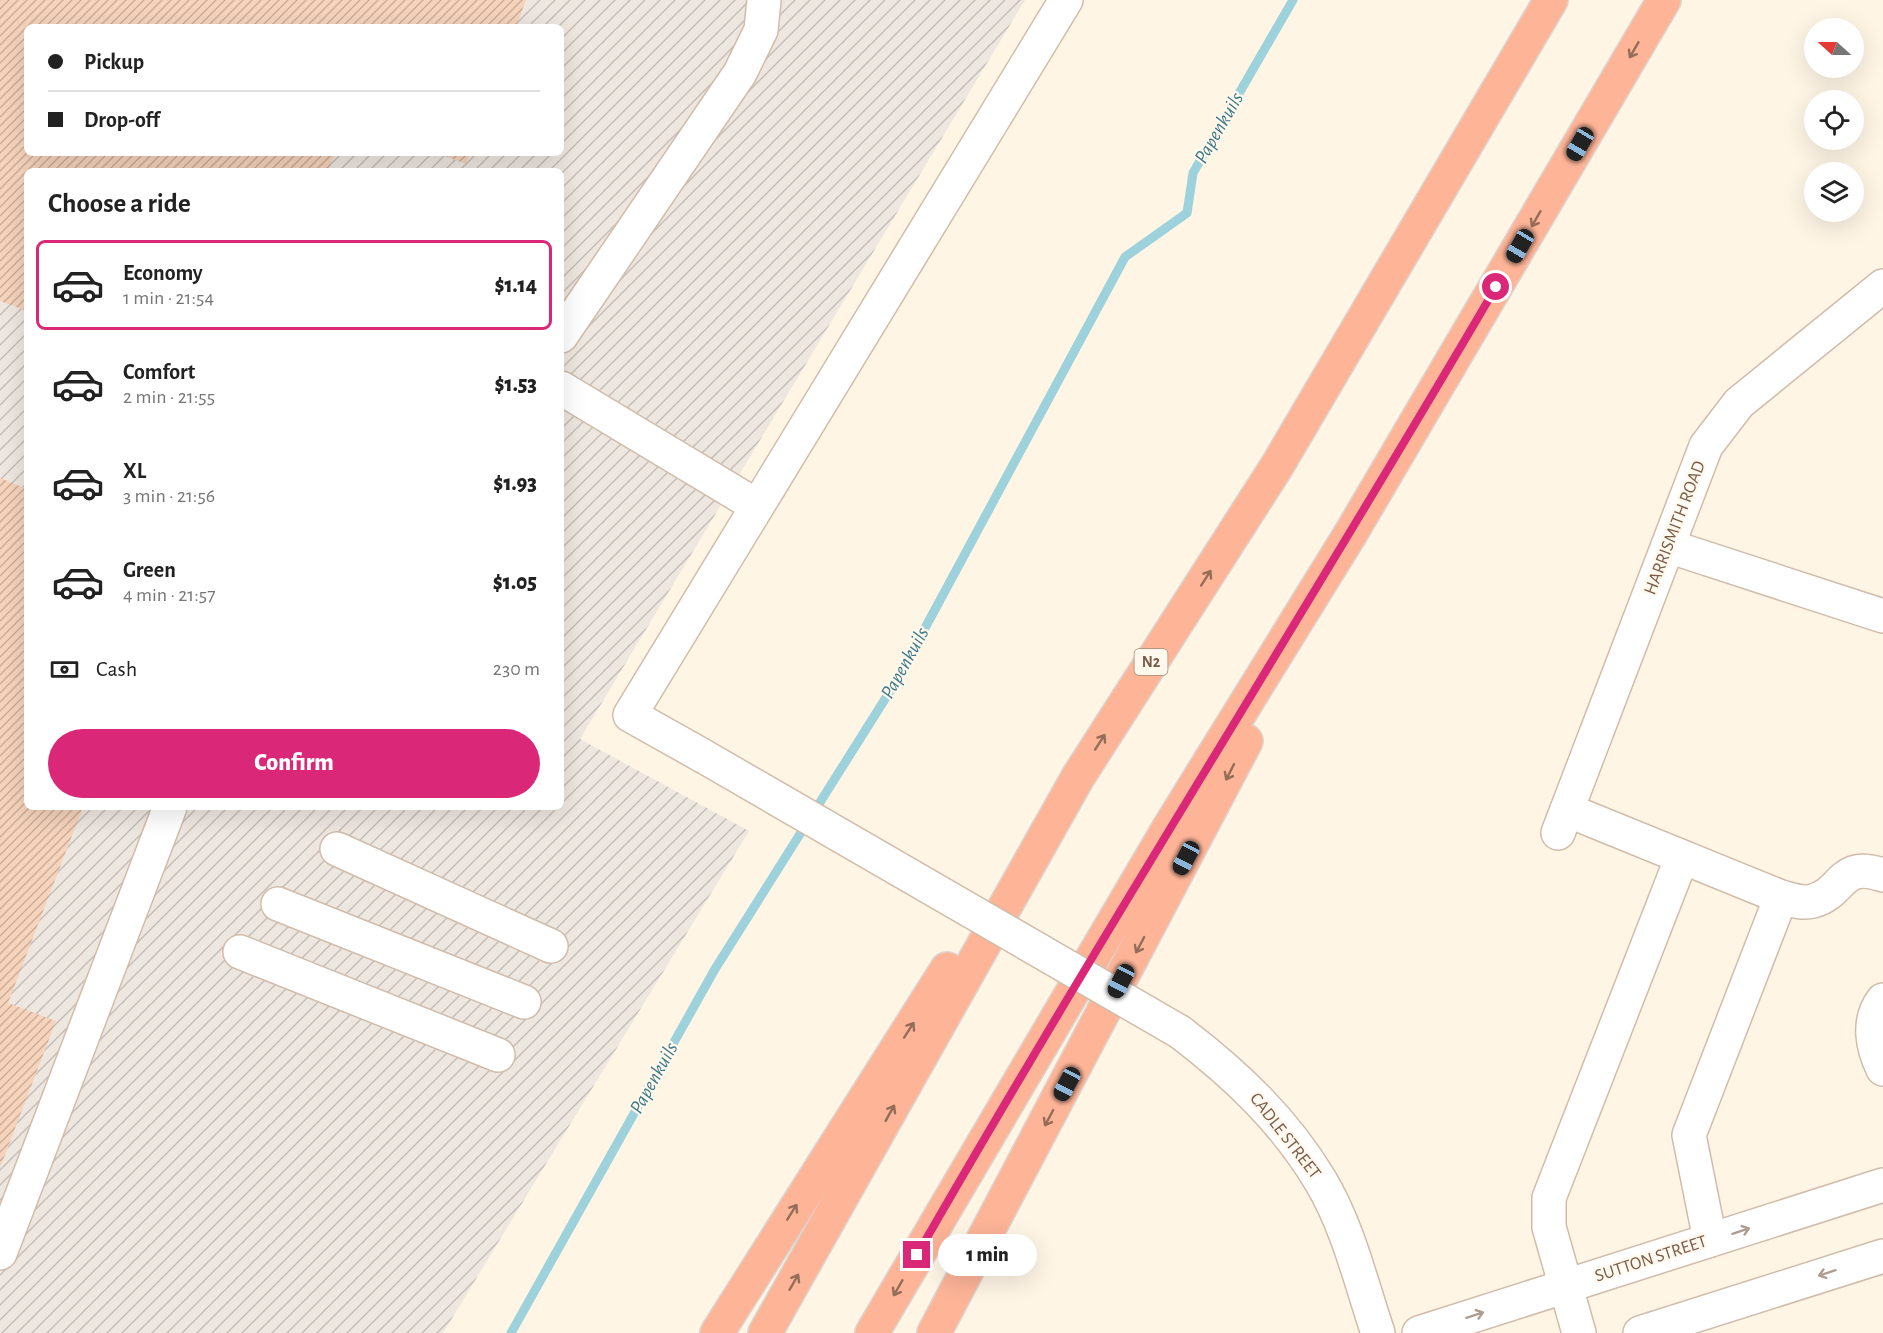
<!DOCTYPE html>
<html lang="en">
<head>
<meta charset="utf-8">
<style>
  body { margin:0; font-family:"Alegreya Sans",sans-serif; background:#f6f6f6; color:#222; height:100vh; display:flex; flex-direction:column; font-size:22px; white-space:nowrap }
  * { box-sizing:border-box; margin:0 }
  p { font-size:20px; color:#767676 }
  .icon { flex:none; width:33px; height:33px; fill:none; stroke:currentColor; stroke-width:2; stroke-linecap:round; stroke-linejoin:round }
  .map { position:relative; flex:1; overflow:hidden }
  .sheet { position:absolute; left:24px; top:168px; width:540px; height:642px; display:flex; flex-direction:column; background:#fff; border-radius:9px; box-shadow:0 6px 24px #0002 }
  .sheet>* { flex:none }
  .guide { position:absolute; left:24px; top:24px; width:540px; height:132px; border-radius:9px; box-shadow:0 6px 24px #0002; display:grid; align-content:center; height:132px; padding:0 24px; background:#fff }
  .needle { width:39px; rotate:291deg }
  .controls { position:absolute; left:1804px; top:18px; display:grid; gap:12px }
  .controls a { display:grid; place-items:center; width:60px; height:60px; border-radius:50%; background:#fff; box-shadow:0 6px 24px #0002; font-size:30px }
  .end { position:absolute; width:27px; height:27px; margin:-14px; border:8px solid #db2777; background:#fff; box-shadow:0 0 0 3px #fff }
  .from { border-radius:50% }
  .bubble { position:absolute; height:42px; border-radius:21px; background:#fff; box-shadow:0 6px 24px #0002; font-size:20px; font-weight:800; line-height:42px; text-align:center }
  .car { position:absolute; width:18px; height:36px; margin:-18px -9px; border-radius:8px; box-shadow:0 0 4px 2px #0007; background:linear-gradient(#222 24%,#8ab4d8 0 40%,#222 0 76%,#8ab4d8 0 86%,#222 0) }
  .guide b { display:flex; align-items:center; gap:21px; height:57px; font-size:22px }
  .guide b+b { border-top:2px solid #e0e0e0 }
  .guide i { width:15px; height:15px; background:#222 }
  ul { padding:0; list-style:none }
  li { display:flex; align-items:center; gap:18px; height:90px; margin:0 12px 9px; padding:0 12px; border:3px solid transparent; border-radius:9px }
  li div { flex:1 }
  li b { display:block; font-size:22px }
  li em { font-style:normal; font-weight:800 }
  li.on { border-color:#db2777 }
  li>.icon { width:54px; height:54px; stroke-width:1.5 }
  h2 { padding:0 24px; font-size:27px; line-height:72px }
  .pay { display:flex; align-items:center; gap:15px; height:66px; padding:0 24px; font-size:22px }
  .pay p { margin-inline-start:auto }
  .action { display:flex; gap:12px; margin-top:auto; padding:12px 24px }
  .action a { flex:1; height:69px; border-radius:36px; background:#db2777; color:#fff; font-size:24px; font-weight:800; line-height:69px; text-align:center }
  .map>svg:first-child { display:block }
</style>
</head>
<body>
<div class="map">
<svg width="1883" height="1333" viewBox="0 0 1883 1333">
  <defs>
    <pattern id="industrial-furrows" width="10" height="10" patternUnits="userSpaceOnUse" patternTransform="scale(1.5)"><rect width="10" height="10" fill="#eee7e0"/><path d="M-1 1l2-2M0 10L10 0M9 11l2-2" fill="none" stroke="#c6beb8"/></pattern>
    <pattern id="building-hatch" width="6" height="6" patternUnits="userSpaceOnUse" patternTransform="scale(1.5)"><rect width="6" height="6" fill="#f6d3bb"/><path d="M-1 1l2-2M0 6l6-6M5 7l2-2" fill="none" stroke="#ccae9a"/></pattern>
  </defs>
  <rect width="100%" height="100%" fill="#fef5e5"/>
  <path fill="url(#industrial-furrows)" fill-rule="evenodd" d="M0,0H1025L580,739L749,831L443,1333H0ZM27,27H561V153H27ZM27,171H561V807H27Z"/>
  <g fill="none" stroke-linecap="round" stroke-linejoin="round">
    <polyline stroke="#9dd1dc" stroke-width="9" points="511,1333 715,969 897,680 1125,257 1187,213 1193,173 1293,0"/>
  </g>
  <g fill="url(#building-hatch)">
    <polygon points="0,0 526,0 516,27 27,27 27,153 335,153 328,171 27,171 27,311 0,301"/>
    <polygon points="437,153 470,153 466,164"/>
    <polygon points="0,478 27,489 27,807 83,807 8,1003 56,1021 0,1168"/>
  </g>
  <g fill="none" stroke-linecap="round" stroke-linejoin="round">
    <g stroke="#d1bcaa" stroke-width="36">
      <g id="minor">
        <polyline points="561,336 740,73 761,30 764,0"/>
        <polyline points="561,388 757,506"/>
        <polyline points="1668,546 1883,616"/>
        <polyline points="703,756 630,715 1066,0"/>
        <path d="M1567,810L1781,897C1792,900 1802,904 1813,901C1844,893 1839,860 1883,875"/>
        <polyline points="1558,833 1706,446 1739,403 1883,286"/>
        <polyline points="337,849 551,946"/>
        <polyline points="278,904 524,1002"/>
        <polyline points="240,952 498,1055"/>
        <path d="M1883,1000C1867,1021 1872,1047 1883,1069"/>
        <path d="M1180,1032C1235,1074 1284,1120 1320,1180C1348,1226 1361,1283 1378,1333"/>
        <polyline points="1710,1240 1689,1135 1781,897"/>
        <polyline points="0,1253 170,807"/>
        <polyline points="1419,1333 1883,1185"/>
        <polyline points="1579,1333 1549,1227 1549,1198 1682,857"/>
        <polyline points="1640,1333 1883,1256"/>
      </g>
    </g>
    <g stroke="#dcd4cf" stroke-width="36">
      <g id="highway">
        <polyline points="717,1333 947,969"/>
        <polyline points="765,1333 1078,777 1277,466 1551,0"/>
        <polyline points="872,1333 1170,826 1351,533 1664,0"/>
        <polyline points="934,1333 1246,741"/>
      </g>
    </g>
    <use href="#minor" stroke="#fff" stroke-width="33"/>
    <use href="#highway" stroke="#fdb497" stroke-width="33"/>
    <g stroke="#d1bcaa" stroke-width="36" stroke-linecap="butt">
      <polyline id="minor-bridge" points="703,756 1180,1032"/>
    </g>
    <use href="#minor-bridge" stroke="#fff" stroke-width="33"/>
  </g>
  <defs><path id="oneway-shaft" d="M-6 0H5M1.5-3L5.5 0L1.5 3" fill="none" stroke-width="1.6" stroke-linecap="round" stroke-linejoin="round" transform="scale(1.5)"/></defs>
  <g stroke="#946d58">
    <use href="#oneway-shaft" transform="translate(1634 50) rotate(120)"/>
    <use href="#oneway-shaft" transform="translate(1536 219) rotate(120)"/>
    <use href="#oneway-shaft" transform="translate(1206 578) rotate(-57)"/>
    <use href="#oneway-shaft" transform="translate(1100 742) rotate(-57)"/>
    <use href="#oneway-shaft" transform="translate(1230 772) rotate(117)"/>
    <use href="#oneway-shaft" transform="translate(1140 945) rotate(118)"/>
    <use href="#oneway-shaft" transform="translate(909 1030) rotate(-57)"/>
    <use href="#oneway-shaft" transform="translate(890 1113) rotate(-61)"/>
    <use href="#oneway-shaft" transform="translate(1049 1118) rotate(118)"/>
    <use href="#oneway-shaft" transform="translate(792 1212) rotate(-58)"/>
    <use href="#oneway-shaft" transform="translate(794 1282) rotate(-60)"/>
    <use href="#oneway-shaft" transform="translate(898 1288) rotate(120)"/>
  </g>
  <g stroke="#af9d91">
    <use href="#oneway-shaft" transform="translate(1741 1231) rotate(-18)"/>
    <use href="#oneway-shaft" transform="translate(1827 1273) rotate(162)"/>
    <use href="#oneway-shaft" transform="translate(1475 1315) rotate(-18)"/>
  </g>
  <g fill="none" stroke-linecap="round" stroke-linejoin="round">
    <path stroke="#db2777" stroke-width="8" d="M917,1255C1104,929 1306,612 1496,287"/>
  </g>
  <g text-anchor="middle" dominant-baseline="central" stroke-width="4.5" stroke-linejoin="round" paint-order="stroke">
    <rect fill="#fff8ed" stroke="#a28a7a" stroke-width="1.5" x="1134.5" y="649" width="33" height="26" rx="4.5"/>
    <g font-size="16" font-weight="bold" fill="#7a5b48">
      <text x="1151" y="662">N2</text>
    </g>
    <g font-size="18" fill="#7a5b48" stroke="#fff8ed">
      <text transform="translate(1675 528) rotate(-69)">HARRISMITH ROAD</text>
      <text transform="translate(1285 1136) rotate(52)">CADLE STREET</text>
      <text transform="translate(1651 1259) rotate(-18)">SUTTON STREET</text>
    </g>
    <g font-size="20" font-style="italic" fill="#3c7987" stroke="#fff8ed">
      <text transform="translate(1219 128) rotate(-60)">Papenkuils</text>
      <text transform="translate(905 663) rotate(-61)">Papenkuils</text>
      <text transform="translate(654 1078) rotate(-61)">Papenkuils</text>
    </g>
  </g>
</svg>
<div class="controls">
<a><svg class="needle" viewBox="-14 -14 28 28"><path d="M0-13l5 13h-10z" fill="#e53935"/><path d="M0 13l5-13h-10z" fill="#767676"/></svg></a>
<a><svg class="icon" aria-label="locate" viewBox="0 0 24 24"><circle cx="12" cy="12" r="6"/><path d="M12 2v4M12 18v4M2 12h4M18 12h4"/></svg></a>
<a><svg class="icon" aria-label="layers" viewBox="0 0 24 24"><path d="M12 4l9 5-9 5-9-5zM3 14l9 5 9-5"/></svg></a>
</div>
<i class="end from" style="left:1496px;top:287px"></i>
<i class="end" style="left:917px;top:1255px"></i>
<div class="bubble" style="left:938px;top:1234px;width:99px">1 min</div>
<i class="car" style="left:1580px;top:144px;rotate:210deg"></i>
<i class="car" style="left:1520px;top:246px;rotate:210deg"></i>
<i class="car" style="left:1186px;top:858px;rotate:208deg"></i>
<i class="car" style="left:1121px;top:981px;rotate:208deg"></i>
<i class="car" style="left:1067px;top:1084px;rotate:208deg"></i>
<div class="guide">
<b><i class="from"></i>Pickup</b>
<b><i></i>Drop-off</b>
</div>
<section class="sheet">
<h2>Choose a ride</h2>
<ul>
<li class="on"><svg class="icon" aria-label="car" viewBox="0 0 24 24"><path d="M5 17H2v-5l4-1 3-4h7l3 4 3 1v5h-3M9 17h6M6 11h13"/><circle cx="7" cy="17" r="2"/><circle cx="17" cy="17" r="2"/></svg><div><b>Economy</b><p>1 min · 21:54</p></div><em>$1.14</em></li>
<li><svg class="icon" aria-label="car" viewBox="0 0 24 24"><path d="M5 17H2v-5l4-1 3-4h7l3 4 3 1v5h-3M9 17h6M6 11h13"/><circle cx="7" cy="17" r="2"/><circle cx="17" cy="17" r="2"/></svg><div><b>Comfort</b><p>2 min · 21:55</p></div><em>$1.53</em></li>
<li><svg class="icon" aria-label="car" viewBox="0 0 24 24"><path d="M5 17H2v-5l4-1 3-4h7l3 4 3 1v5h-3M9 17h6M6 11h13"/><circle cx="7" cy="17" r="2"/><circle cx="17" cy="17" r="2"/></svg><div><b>XL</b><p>3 min · 21:56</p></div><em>$1.93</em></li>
<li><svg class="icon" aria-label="car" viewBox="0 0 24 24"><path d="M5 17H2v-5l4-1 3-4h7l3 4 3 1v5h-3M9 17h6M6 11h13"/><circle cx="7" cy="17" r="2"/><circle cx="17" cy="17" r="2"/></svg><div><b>Green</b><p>4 min · 21:57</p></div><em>$1.05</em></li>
</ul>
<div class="pay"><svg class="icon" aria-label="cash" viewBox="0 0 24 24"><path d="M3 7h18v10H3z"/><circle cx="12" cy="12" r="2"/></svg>Cash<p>230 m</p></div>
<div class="action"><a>Confirm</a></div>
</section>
</div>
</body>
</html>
